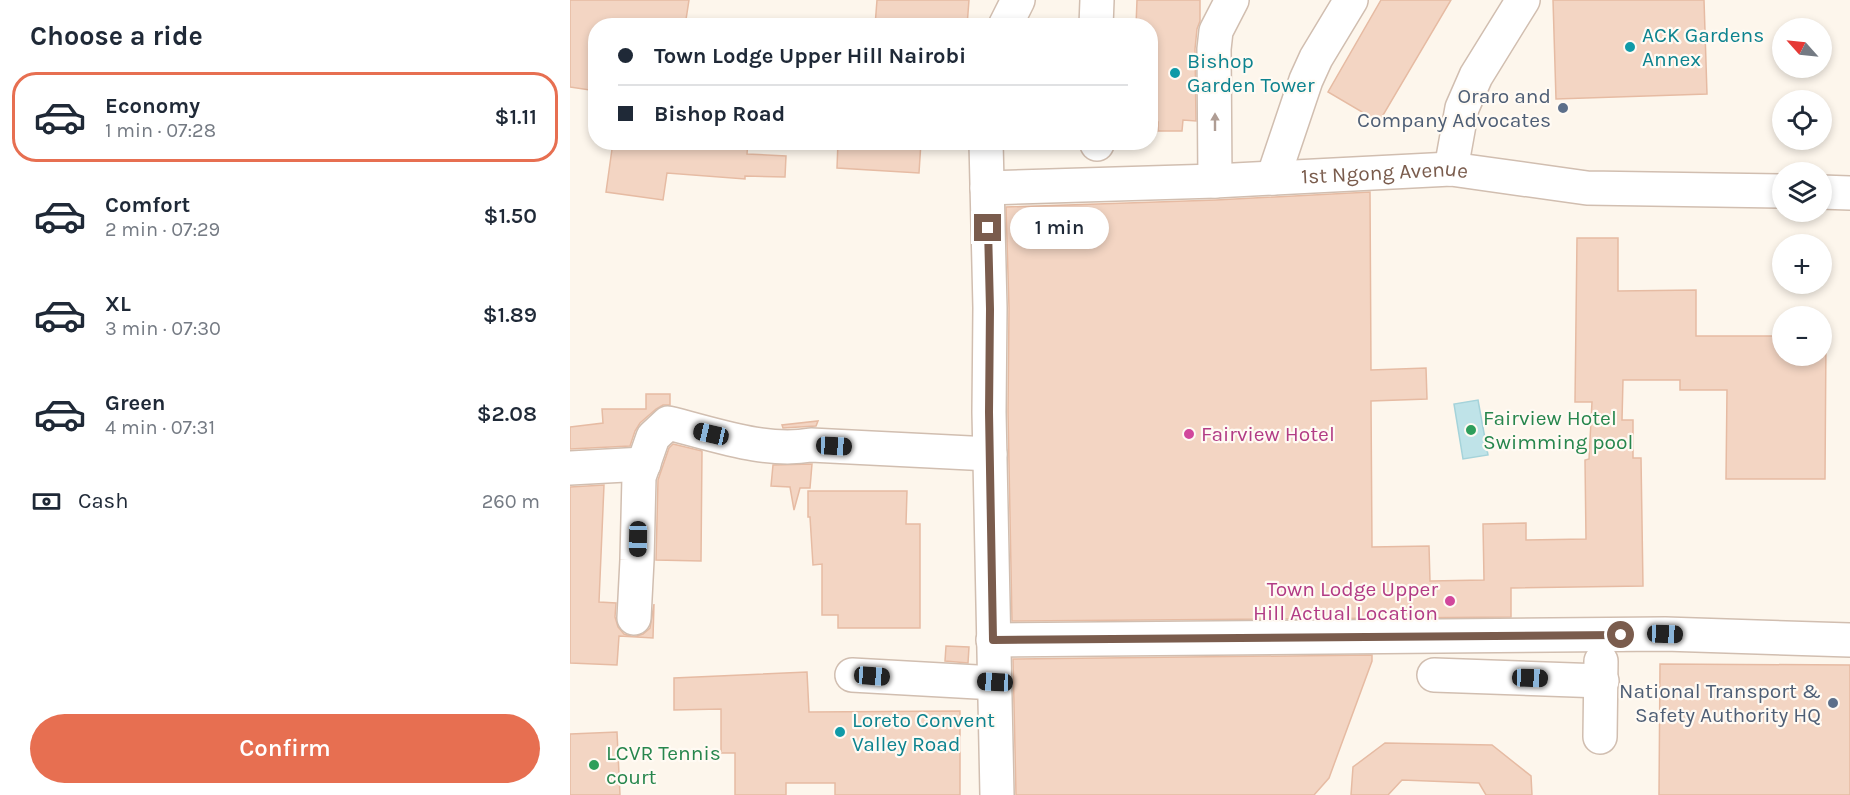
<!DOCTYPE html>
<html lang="en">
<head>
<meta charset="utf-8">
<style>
  body { margin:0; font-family:Karla,sans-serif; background:#f2f2f3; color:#1f2937; height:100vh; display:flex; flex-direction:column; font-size:22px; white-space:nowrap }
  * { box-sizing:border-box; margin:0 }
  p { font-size:20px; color:#747a83 }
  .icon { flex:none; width:33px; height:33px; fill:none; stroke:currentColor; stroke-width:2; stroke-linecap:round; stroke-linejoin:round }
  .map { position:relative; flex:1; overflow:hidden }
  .side { display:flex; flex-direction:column; background:#fff; width:570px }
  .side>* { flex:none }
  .guide { position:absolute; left:18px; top:18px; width:570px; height:132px; border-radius:24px; box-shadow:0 3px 9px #0003; display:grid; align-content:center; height:132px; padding:0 30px; background:#fff }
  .needle { width:39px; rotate:297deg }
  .controls { position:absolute; left:1202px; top:18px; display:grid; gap:12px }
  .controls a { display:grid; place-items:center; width:60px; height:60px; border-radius:50%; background:#fff; box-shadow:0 3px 9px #0003; font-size:30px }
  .end { position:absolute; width:27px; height:27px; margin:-14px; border:8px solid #7a5c4d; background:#fff; box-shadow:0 0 0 3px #fff }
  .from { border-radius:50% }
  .bubble { position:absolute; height:42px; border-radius:21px; background:#fff; box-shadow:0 3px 9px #0003; font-size:20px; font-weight:600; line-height:42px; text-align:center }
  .car { position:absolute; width:18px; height:36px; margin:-18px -9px; border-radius:8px; box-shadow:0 0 4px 2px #0007; background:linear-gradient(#222 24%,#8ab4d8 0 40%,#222 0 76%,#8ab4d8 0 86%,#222 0) }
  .guide b { display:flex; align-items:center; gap:21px; height:57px; font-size:22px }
  .guide b+b { border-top:2px solid #e0e1e3 }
  .guide i { width:15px; height:15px; background:#1f2937 }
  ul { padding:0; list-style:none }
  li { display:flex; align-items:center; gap:18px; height:90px; margin:0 12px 9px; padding:0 18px; border:3px solid transparent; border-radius:24px }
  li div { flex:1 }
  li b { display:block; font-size:22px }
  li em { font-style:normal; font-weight:600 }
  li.active { border-color:#e76f51 }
  li>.icon { width:54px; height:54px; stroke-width:1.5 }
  h2 { padding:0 30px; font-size:27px; line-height:72px }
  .pay { display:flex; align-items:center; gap:15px; height:66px; padding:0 30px; font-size:22px }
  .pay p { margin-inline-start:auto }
  .primary-button { display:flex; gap:12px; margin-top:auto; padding:12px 30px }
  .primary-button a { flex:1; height:69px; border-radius:36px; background:#e76f51; color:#fff; font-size:24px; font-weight:600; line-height:69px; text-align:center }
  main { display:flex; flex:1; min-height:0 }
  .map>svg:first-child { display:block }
</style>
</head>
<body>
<main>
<section class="side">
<h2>Choose a ride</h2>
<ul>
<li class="active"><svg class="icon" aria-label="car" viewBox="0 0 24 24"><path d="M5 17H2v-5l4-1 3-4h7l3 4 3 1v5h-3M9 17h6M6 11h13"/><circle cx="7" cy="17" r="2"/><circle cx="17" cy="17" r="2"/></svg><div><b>Economy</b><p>1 min · 07:28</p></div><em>$1.11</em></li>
<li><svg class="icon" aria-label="car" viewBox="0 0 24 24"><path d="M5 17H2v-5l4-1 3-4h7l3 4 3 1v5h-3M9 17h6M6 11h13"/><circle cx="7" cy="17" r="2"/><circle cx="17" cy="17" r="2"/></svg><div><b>Comfort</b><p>2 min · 07:29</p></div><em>$1.50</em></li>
<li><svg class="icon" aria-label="car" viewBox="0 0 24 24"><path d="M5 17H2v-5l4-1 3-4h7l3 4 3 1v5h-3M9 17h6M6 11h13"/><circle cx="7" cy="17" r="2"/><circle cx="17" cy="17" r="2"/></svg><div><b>XL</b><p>3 min · 07:30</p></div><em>$1.89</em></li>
<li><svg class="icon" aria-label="car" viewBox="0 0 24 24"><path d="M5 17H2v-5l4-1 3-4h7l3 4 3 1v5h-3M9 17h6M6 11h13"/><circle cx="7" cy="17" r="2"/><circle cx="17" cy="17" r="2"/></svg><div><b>Green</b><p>4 min · 07:31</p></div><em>$2.08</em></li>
</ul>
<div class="pay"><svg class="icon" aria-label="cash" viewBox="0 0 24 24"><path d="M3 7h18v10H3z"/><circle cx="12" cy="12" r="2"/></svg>Cash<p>260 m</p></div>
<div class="primary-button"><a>Confirm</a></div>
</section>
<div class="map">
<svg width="1280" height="795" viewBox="0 0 1280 795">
  <rect width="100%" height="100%" fill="#fdf6ec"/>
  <polygon fill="#bfe3e8" stroke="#a5d3da" stroke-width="1.5" points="908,400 918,455 893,459 884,404"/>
  <g fill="#f3d5c3" stroke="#e6bba3" stroke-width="1.5">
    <polygon points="0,0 119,0 115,26 26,26 26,91 0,87"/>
    <polygon points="307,0 399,0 397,26 305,26"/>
    <polygon points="567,0 630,0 630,21 627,29 625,49 626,121 613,120 612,131 588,131 588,122 580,122 580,26 566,26"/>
    <polygon points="811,0 881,0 809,122 758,92"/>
    <polygon points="983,0 1134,0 1137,94 986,99"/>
    <polygon points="43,142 178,142 177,154 216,156 215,177 175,176 175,179 97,173 93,200 36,192"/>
    <polygon points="268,142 351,142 349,173 267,168"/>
    <polygon points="800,192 801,370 856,368 857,399 801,401 802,547 859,546 860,581 914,580 913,524 956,523 956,540 1016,539 1015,460 1019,459 1022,402 1005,402 1007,238 1048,238 1048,291 1126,290 1126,336 1212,336 1212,356 1251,356 1251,336 1256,336 1255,479 1156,479 1157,390 1110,390 1110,380 1053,380 1052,420 1063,420 1063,458 1071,458 1073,586 941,588 941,617 442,621 438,412 439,308 436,207 646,200"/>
    <polygon points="76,394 100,394 100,405 93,405 86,409 70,423 65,431 60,446 0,449 0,427 33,423 32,409 76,409"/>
    <polygon points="248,421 246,426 213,428 212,425"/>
    <polygon points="103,444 132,451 131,561 86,560 88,480 99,448"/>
    <polygon points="242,464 240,488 230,488 224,510 220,487 201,486 203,465"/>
    <polygon points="34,485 29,602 46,603 45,617 48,627 54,634 64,637 73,634 80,628 84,604 83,638 49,636 47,665 0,663 0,487"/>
    <polygon points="238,491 337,491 336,524 350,524 350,628 268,628 268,615 252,615 252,564 243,565 240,517 238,517"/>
    <polygon points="376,646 399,647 398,663 375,661"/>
    <polygon points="802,655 802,661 759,778 744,795 446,795 443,659"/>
    <polygon points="1090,664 1280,665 1280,795 1089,795"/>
    <polygon points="237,672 239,712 390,711 390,795 265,795 265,783 216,783 216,795 165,795 165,753 151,753 151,709 104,710 104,678"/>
    <polygon points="47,732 50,795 0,795 0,734"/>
    <polygon points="815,743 922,745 961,776 962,795 916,795 909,783 832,780 818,795 781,795 783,767"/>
  </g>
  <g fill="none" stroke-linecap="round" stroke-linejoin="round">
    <g stroke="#d1beb0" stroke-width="36">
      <g id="minor">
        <polyline points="435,26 448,0"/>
        <polyline points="526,26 527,0"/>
        <polyline points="416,142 420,308 419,412 427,795"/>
        <polyline points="527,142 527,144"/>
        <polyline points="881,169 892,108 906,76 953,0"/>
        <polyline points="703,178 736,80 746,58 781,0"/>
        <polyline points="645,181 644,49 646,31 662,0"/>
        <path id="s1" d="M417,188L645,181L881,169L1017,188L1212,191"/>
        <polyline points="1251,192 1280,193"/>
        <polyline points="0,468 74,464"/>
        <path d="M64,618L67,560L69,477L83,437L98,423C144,434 194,453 241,445L420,454"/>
        <polyline points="423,640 1095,634 1280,640"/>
        <polyline points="282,675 425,683"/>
        <polyline points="864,675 1032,681"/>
        <polyline points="1030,737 1031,661"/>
      </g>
    </g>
    <use href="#minor" stroke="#fff" stroke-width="33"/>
  </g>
  <defs><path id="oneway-solid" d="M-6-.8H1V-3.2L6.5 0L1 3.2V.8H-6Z" transform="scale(1.5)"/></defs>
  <use fill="#af9d94" href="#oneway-solid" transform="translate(645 122) rotate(-90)"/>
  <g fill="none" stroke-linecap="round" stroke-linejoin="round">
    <polyline stroke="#7a5c4d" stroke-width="8" points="418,228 420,309 419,412 423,640 1051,635"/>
  </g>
  <g fill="#0f9aa8" stroke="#fffaf3" stroke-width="2">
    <circle cx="1060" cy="47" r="6"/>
    <circle cx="605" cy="73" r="6"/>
    <circle cx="270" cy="732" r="6"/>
  </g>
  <g fill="#5c6f8a" stroke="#fffaf3" stroke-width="2">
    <circle cx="993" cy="108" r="6"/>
    <circle cx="1263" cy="703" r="6"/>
  </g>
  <g fill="#2e9e5b" stroke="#fffaf3" stroke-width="2">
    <circle cx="901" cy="430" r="6"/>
    <circle cx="24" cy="765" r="6"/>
  </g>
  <g fill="#d1479c" stroke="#fffaf3" stroke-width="2">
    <circle cx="619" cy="434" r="6"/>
    <circle cx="880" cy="601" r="6"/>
  </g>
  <g text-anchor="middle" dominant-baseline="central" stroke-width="4.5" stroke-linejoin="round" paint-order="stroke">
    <g font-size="21" fill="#0d838f" stroke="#fffaf3" text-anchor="start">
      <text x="1072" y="35">ACK Gardens<tspan x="1072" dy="24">Annex</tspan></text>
      <text x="617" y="61">Bishop<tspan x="617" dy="24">Garden Tower</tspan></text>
      <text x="282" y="720">Loreto Convent<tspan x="282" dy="24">Valley Road</tspan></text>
    </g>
    <g font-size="21" fill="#4e5e75" stroke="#fffaf3" text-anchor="end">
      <text x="981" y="96">Oraro and<tspan x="981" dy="24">Company Advocates</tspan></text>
      <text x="1251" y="691">National Transport &amp;<tspan x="1251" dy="24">Safety Authority HQ</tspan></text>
    </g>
    <g font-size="21" fill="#7a5c4d" stroke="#fffaf3">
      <text stroke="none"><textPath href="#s1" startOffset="398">1st Ngong Avenue</textPath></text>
    </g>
    <g font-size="21" fill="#27864d" stroke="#fffaf3" text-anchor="start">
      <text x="913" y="418">Fairview Hotel<tspan x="913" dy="24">Swimming pool</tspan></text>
      <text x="36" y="753">LCVR Tennis<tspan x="36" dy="24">court</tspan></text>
    </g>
    <g font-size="21" fill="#b23c85" stroke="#fffaf3" text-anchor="start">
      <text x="631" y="434">Fairview Hotel</text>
      <text x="868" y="589" text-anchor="end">Town Lodge Upper<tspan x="868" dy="24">Hill Actual Location</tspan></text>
    </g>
  </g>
</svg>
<div class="controls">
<a><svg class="needle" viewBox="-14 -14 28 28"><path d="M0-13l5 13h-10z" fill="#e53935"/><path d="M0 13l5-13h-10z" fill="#747a83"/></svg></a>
<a><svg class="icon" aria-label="locate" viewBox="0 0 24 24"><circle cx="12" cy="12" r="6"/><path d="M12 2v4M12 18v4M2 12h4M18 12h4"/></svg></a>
<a><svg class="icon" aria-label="layers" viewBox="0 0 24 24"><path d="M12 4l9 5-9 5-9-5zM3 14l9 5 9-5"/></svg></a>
<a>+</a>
<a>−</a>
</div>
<i class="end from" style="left:1051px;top:635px"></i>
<i class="end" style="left:418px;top:228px"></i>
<div class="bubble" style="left:440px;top:207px;width:99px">1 min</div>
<i class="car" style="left:141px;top:434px;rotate:283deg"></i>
<i class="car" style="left:264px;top:446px;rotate:93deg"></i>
<i class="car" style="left:68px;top:539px;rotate:181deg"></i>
<i class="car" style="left:1095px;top:634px;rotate:92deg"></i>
<i class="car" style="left:302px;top:676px;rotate:94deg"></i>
<i class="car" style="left:960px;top:678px;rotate:92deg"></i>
<i class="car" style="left:425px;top:682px;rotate:273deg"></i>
<div class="guide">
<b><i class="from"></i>Town Lodge Upper Hill Nairobi</b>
<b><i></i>Bishop Road</b>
</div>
</div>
</main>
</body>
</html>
